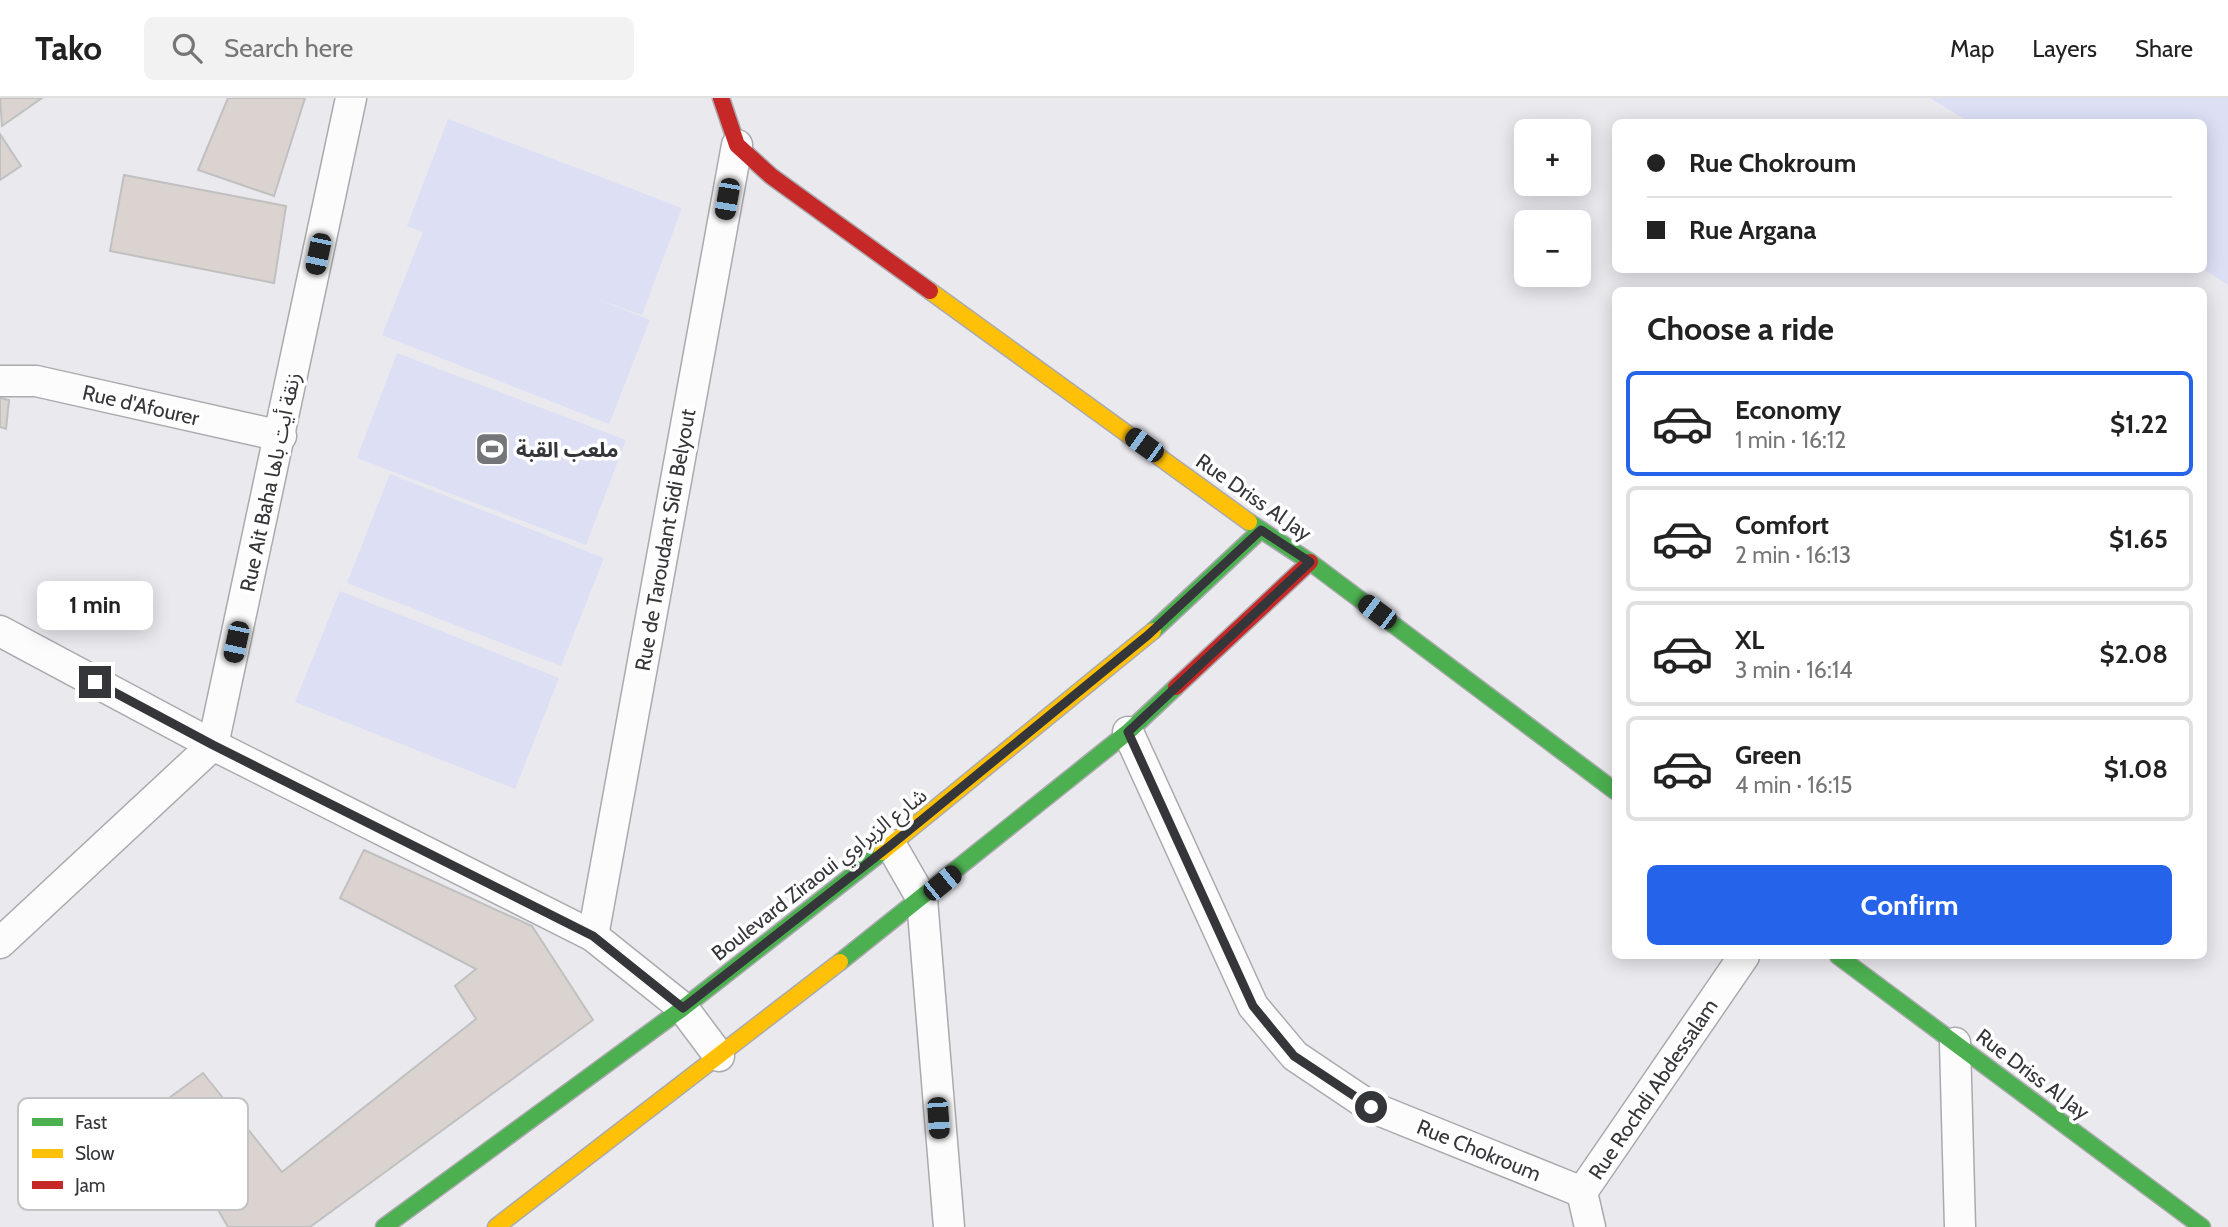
<!DOCTYPE html>
<html lang="en">
<head>
<meta charset="utf-8">
<style>
  body { margin:0; font-family:Cabin,"Noto Sans Arabic",sans-serif; background:#f2f2f2; color:#222; height:100vh; display:flex; flex-direction:column; font-size:26px; white-space:nowrap }
  * { box-sizing:border-box; margin:0 }
  p { font-size:23px; color:#767676 }
  .icon { flex:none; width:38px; height:38px; fill:none; stroke:currentColor; stroke-width:2; stroke-linecap:round; stroke-linejoin:round }
  .map { position:relative; flex:1; overflow:hidden }
  .sheet { position:absolute; left:1612px; top:189px; width:595px; height:672px; display:flex; flex-direction:column; background:#fff; border-radius:10px; box-shadow:0 4px 18px #0003 }
  .sheet>* { flex:none }
  .top-card { position:absolute; left:1612px; top:21px; width:595px; height:154px; border-radius:10px; box-shadow:0 4px 18px #0003; display:grid; align-content:center; height:154px; padding:0 35px; background:#fff }
  .fabs { position:absolute; left:1514px; top:21px; display:grid; gap:14px }
  .fabs a { display:grid; place-items:center; width:77px; height:77px; border-radius:10px; background:#fff; box-shadow:0 4px 18px #0003; font-size:35px }
  .end { position:absolute; width:32px; height:32px; margin:-16px; border:9px solid #353639; background:#fff; box-shadow:0 0 0 4px #fff }
  .from { border-radius:50% }
  .bubble { position:absolute; height:49px; border-radius:10px; background:#fff; box-shadow:0 4px 18px #0003; font-size:23px; font-weight:700; line-height:49px; text-align:center }
  .car { position:absolute; width:21px; height:42px; margin:-21px -10px; border-radius:9px; box-shadow:0 0 5px 2px #0007; background:linear-gradient(#222 24%,#8ab4d8 0 40%,#222 0 76%,#8ab4d8 0 86%,#222 0) }
  .top-card b { display:flex; align-items:center; gap:24px; height:66px; font-size:26px }
  .top-card b+b { border-top:2px solid #e0e0e0 }
  .top-card i { width:18px; height:18px; background:#222 }
  ul { padding:0; list-style:none }
  li { display:flex; align-items:center; gap:21px; height:105px; margin:0 14px 10px; padding:0 21px; border:4px solid #e0e0e0; border-radius:10px }
  li div { flex:1 }
  li b { display:block; font-size:26px }
  li em { font-style:normal; font-weight:700 }
  li.on { border-color:#2563eb }
  li>.icon { width:63px; height:63px; stroke-width:1.5 }
  h2 { padding:0 35px; font-size:32px; line-height:84px }
  .action { display:flex; gap:14px; margin-top:auto; padding:14px 35px }
  .action a { flex:1; height:80px; border-radius:10px; background:#2563eb; color:#fff; font-size:28px; font-weight:700; line-height:80px; text-align:center }
  header { display:flex; align-items:center; gap:42px; box-sizing:border-box; height:98px; padding:0 35px; background:#fff; border-bottom:2px solid #e0e0e0 }
  header strong { font-size:33px }
  nav { display:flex; gap:38px; margin-inline-start:auto; font-size:24px }
  .search { width:490px; height:63px; background:#f2f2f2; display:flex; align-items:center; gap:18px; box-sizing:border-box; padding:0 24px; border-radius:10px; color:#767676; font-size:26px }
  .map>svg:first-child { display:block }
</style>
</head>
<body>
<header>
<strong>Tako</strong>
<div class="search"><svg class="icon" aria-label="search" viewBox="0 0 24 24"><circle cx="10" cy="10" r="6"/><path d="M15 15l6 6"/></svg>Search here</div>
<nav><a>Map</a><a>Layers</a><a>Share</a></nav>
</header>
<div class="map">
<svg width="2228" height="1129" viewBox="0 0 2228 1129">
  <rect width="100%" height="100%" fill="#e9e9ee"/>
  <g fill="#dde0f5">
    <polygon points="1930,0 2228,0 2228,187 2203,171 2203,24 1969,24"/>
    <polygon points="448,21 682,110 642,217 594,200 650,222 609,326 382,237 423,134 407,128"/>
    <polygon points="397,255 626,342 586,447 357,360"/>
    <polygon points="390,376 604,460 561,568 347,485"/>
    <polygon points="340,493 559,580 515,691 295,604"/>
  </g>
  <g fill="#dad3cf" stroke="#c1c0c1" stroke-width="2">
    <polygon points="0,0 42,0 2,28"/>
    <polygon points="228,0 305,0 274,98 198,72"/>
    <polygon points="0,36 21,68 0,82"/>
    <polygon points="124,77 286,108 274,185 110,153"/>
    <polygon points="0,300 9,302 6,331 0,329"/>
    <polygon points="364,752 532,828 593,922 310,1129 228,1129 158,1008 203,975 282,1074 476,921 455,888 476,871 340,800"/>
  </g>
  <g fill="none" stroke-linecap="round" stroke-linejoin="round">
    <g stroke="#aaaaae" stroke-width="33">
      <g id="street">
        <polyline points="0,283 36,283 281,338"/>
        <polyline points="0,533 213,647 593,838 683,910 719,958"/>
        <polyline points="1128,634 1253,908 1295,958 1371,1009 1582,1094"/>
        <polyline points="891,747 922,801 949,1129"/>
        <polyline points="593,838 737,47"/>
        <polyline points="0,845 213,647 351,0"/>
        <polyline points="1955,945 1960,1129"/>
        <polyline points="1590,1129 1582,1094 1744,858"/>
      </g>
    </g>
    <g stroke="#aaaaae" stroke-width="19">
      <g id="fast">
        <polyline points="1249,424 1310,464 1615,693"/>
        <polyline points="1153,533 1261,432"/>
        <polyline points="1838,858 2202,1129"/>
        <polyline points="840,864 1128,634 1176,589"/>
        <polyline points="384,1129 683,910 882,754"/>
      </g>
    </g>
    <g stroke="#aaaaae" stroke-width="19">
      <g id="slow">
        <polyline points="930,193 1249,424"/>
        <polyline points="882,754 1153,533"/>
        <polyline points="496,1129 840,864"/>
      </g>
    </g>
    <g stroke="#aaaaae" stroke-width="19">
      <g id="jam">
        <polyline points="721,0 737,47 771,78 930,193"/>
        <polyline points="1176,589 1310,464"/>
      </g>
    </g>
    <use href="#street" stroke="#fcfcfc" stroke-width="30"/>
    <use href="#fast" stroke="#4caf50" stroke-width="16"/>
    <use href="#slow" stroke="#ffc107" stroke-width="16"/>
    <use href="#jam" stroke="#c62828" stroke-width="16"/>
  </g>
  <g fill="none" stroke-linecap="round" stroke-linejoin="round">
    <polyline stroke="#353639" stroke-width="9" points="95,584 213,647 593,838 683,910 891,747 1148,537 1261,432 1310,464 1128,634 1253,908 1294,958 1371,1009"/>
  </g>
  <defs>
    <g id="stadium-square" transform="scale(1.75)"><rect x="-9" y="-9" width="18" height="18" rx="4" fill="#747578" stroke="#fff"/><path d="M0-5a6.5 5 0 1 0 0 10a6.5 5 0 1 0 0-10ZM-3.5-1.8h7v3.6h-7Z" fill="#fff"/></g>
  </defs>
  <g fill-rule="evenodd">
    <use href="#stadium-square" x="492" y="351"/>
  </g>
  <g text-anchor="middle" dominant-baseline="central" stroke-width="7" stroke-linejoin="round" paint-order="stroke">
    <g font-size="21" fill="#353639" stroke="#fff">
      <text transform="translate(141 307) rotate(13)">Rue d'Afourer</text>
      <text transform="translate(270 384) rotate(-78)">Rue Ait Baha زنقة أيت باها</text>
      <text transform="translate(1254 399) rotate(35)">Rue Driss Al Jay</text>
      <text transform="translate(665 442) rotate(-80)">Rue de Taroudant Sidi Belyout</text>
      <text transform="translate(819 776) rotate(-38)">Boulevard Ziraoui شارع الزيراوي</text>
      <text transform="translate(2033 976) rotate(37)">Rue Driss Al Jay</text>
      <text transform="translate(1653 991) rotate(-56)">Rue Rochdi Abdessalam</text>
      <text transform="translate(1479 1052) rotate(22)">Rue Chokroum</text>
    </g>
    <g font-size="21" font-weight="bold" fill="#353639" stroke="#fff" text-anchor="start">
      <text x="516" y="351">ملعب القبة</text>
    </g>
  </g>
  <rect x="18" y="1000" width="230" height="112" rx="10" fill="#fff" stroke="#c2c3c4" stroke-width="2"/>
  <rect x="32" y="1020" width="31" height="8" fill="#4caf50"/>
  <rect x="32" y="1051" width="31" height="9" fill="#ffc107"/>
  <rect x="32" y="1083" width="31" height="8" fill="#c62828"/>
  <g font-size="19" fill="#353639">
    <text x="75" y="1031">Fast</text>
    <text x="75" y="1062">Slow</text>
    <text x="75" y="1094">Jam</text>
  </g>
</svg>
<div class="fabs">
<a>+</a>
<a>−</a>
</div>
<i class="end from" style="left:1371px;top:1009px"></i>
<i class="end" style="left:95px;top:584px"></i>
<div class="bubble" style="left:37px;top:483px;width:116px">1 min</div>
<i class="car" style="left:727px;top:101px;rotate:190deg"></i>
<i class="car" style="left:318px;top:156px;rotate:192deg"></i>
<i class="car" style="left:1144px;top:347px;rotate:306deg"></i>
<i class="car" style="left:1377px;top:514px;rotate:307deg"></i>
<i class="car" style="left:236px;top:544px;rotate:192deg"></i>
<i class="car" style="left:942px;top:785px;rotate:51deg"></i>
<i class="car" style="left:938px;top:1020px;rotate:176deg"></i>
<div class="top-card">
<b><i class="from"></i>Rue Chokroum</b>
<b><i></i>Rue Argana</b>
</div>
<section class="sheet">
<h2>Choose a ride</h2>
<ul>
<li class="on"><svg class="icon" aria-label="car" viewBox="0 0 24 24"><path d="M5 17H2v-5l4-1 3-4h7l3 4 3 1v5h-3M9 17h6M6 11h13"/><circle cx="7" cy="17" r="2"/><circle cx="17" cy="17" r="2"/></svg><div><b>Economy</b><p>1 min · 16:12</p></div><em>$1.22</em></li>
<li><svg class="icon" aria-label="car" viewBox="0 0 24 24"><path d="M5 17H2v-5l4-1 3-4h7l3 4 3 1v5h-3M9 17h6M6 11h13"/><circle cx="7" cy="17" r="2"/><circle cx="17" cy="17" r="2"/></svg><div><b>Comfort</b><p>2 min · 16:13</p></div><em>$1.65</em></li>
<li><svg class="icon" aria-label="car" viewBox="0 0 24 24"><path d="M5 17H2v-5l4-1 3-4h7l3 4 3 1v5h-3M9 17h6M6 11h13"/><circle cx="7" cy="17" r="2"/><circle cx="17" cy="17" r="2"/></svg><div><b>XL</b><p>3 min · 16:14</p></div><em>$2.08</em></li>
<li><svg class="icon" aria-label="car" viewBox="0 0 24 24"><path d="M5 17H2v-5l4-1 3-4h7l3 4 3 1v5h-3M9 17h6M6 11h13"/><circle cx="7" cy="17" r="2"/><circle cx="17" cy="17" r="2"/></svg><div><b>Green</b><p>4 min · 16:15</p></div><em>$1.08</em></li>
</ul>
<div class="action"><a>Confirm</a></div>
</section>
</div>
</body>
</html>
